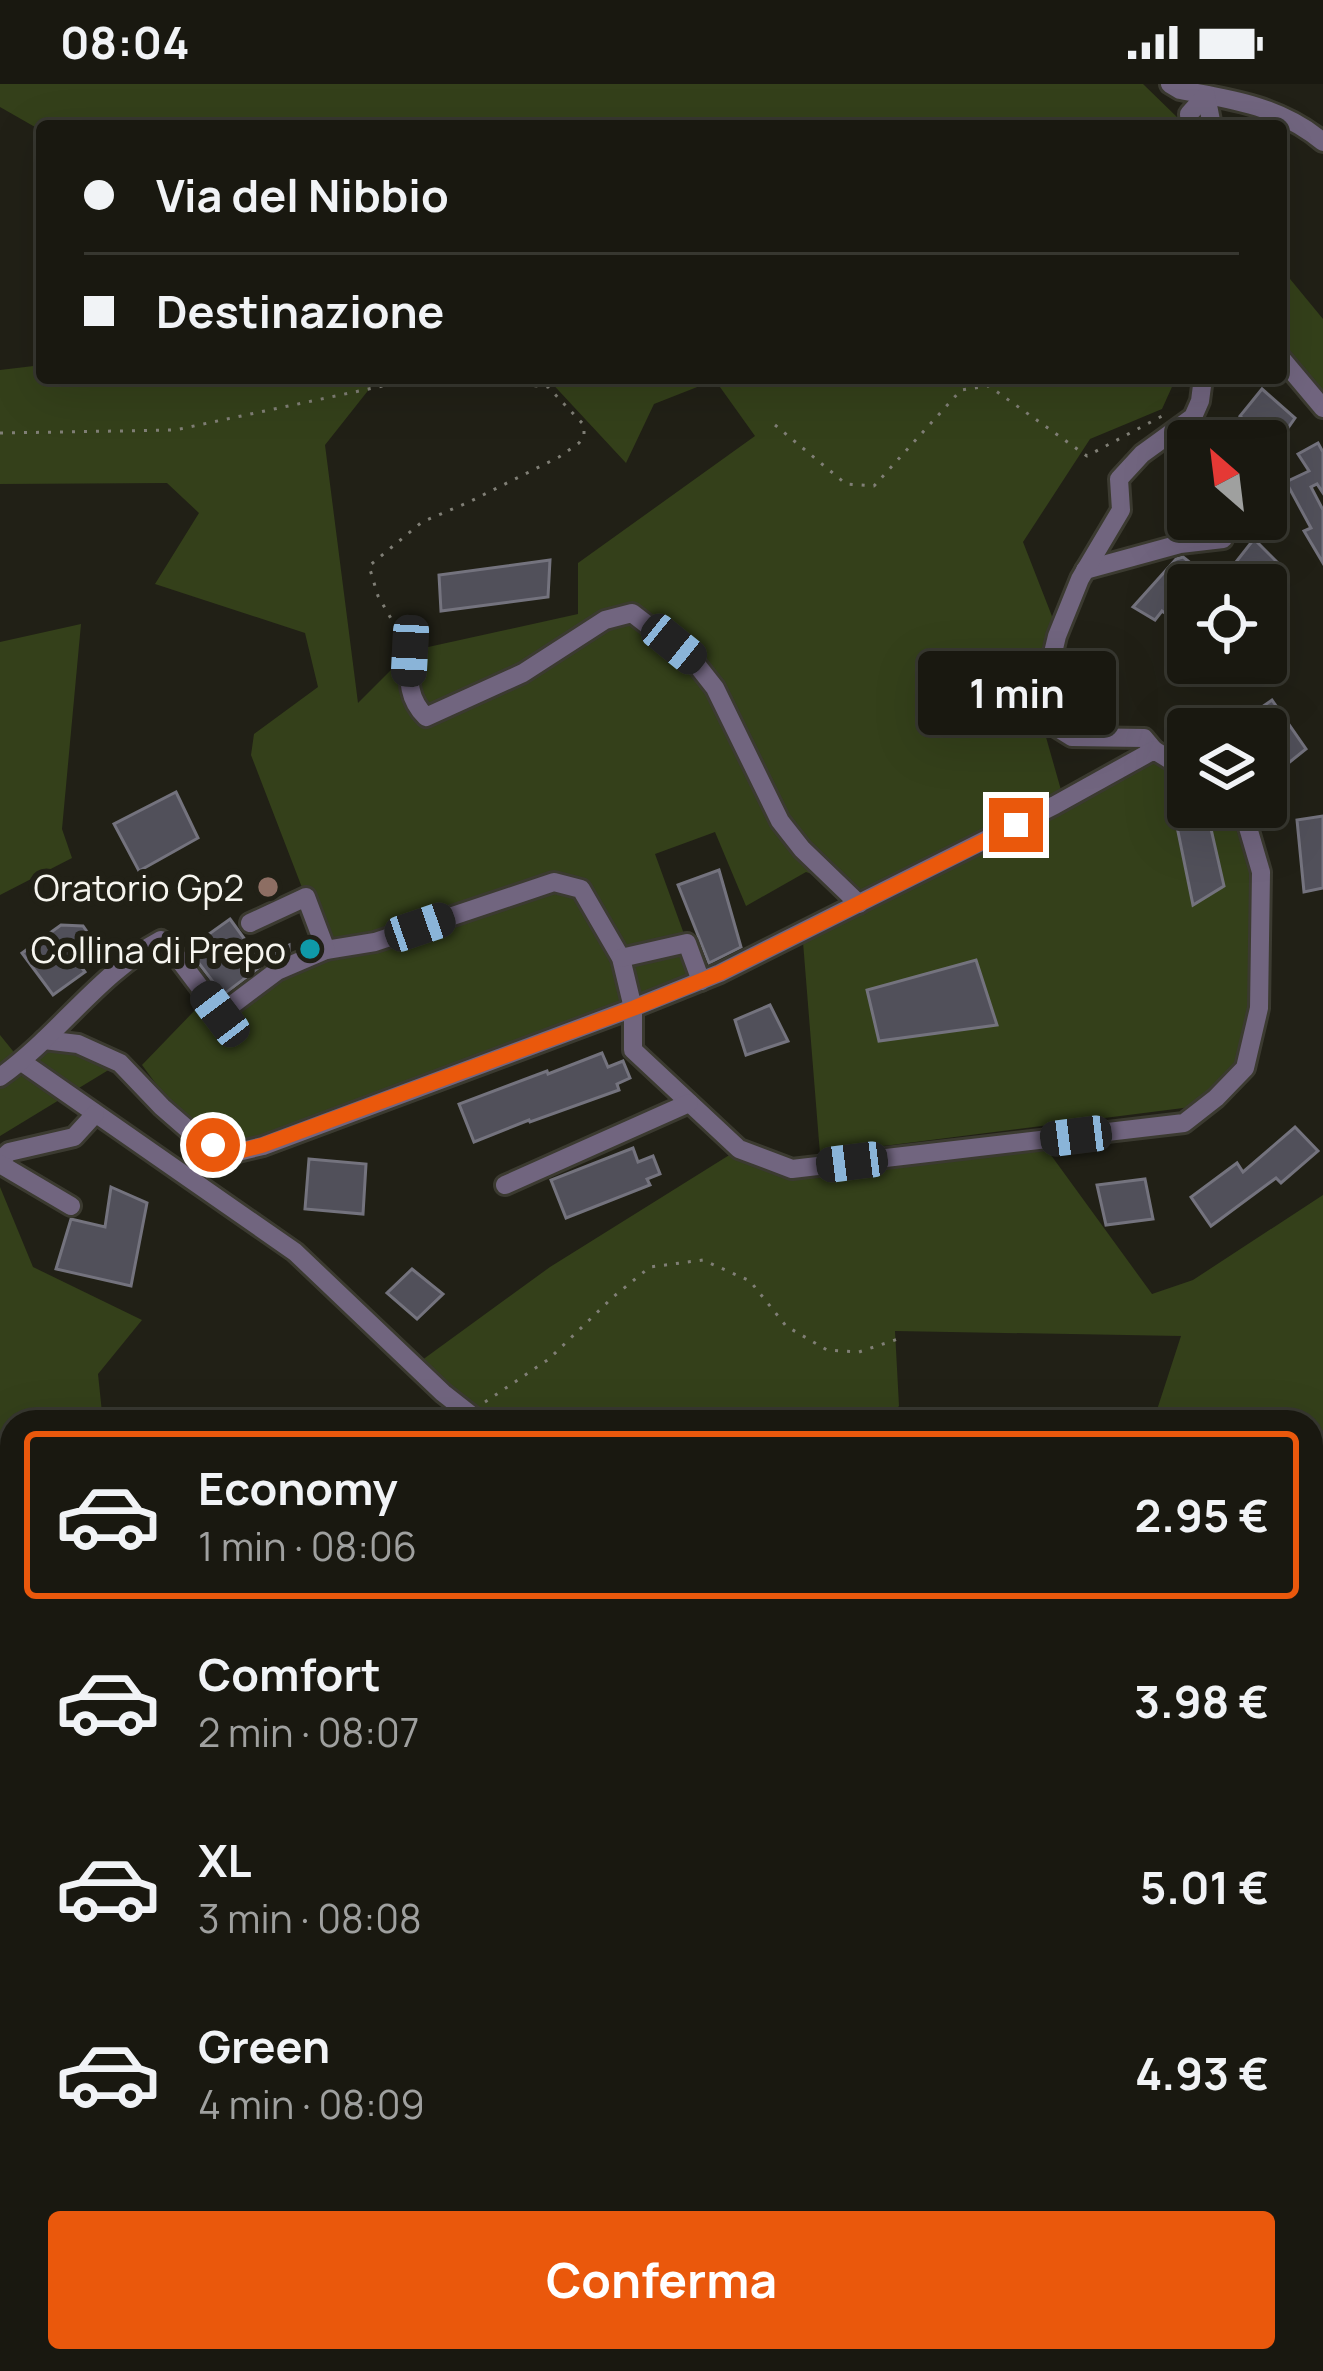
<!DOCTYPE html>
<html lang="it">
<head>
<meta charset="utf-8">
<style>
  body { margin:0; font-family:Manrope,sans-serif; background:#222119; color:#f1f3f6; height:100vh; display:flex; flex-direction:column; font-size:45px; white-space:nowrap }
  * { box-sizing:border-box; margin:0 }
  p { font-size:39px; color:#9fa09f }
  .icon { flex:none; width:66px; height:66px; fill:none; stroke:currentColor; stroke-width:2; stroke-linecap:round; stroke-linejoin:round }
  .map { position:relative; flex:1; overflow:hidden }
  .drawer { position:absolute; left:0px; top:1326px; width:1323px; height:963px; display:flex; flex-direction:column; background:#191810; border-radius:36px 36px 0 0; box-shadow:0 12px 48px #0002,0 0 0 3px #373730 }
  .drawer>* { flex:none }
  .banner { position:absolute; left:36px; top:36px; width:1251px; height:264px; border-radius:12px; box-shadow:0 12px 48px #0002,0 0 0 3px #373730; display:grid; align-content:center; height:264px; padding:0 48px; background:#191810 }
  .needle { width:78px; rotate:332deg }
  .tools { position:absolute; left:1167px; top:336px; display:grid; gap:24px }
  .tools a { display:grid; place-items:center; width:120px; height:120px; border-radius:12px; background:#191810; box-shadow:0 12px 48px #0002,0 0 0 3px #373730; font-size:60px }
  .end { position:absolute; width:54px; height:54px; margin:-27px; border:15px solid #ea580c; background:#fff; box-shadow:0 0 0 6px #fff }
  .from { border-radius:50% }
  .bubble { position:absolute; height:84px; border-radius:12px; background:#191810; box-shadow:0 12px 48px #0002,0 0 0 3px #373730; font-size:39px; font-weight:700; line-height:84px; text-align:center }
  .car { position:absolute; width:36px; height:72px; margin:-36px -18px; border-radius:15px; box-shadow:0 0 9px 3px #0007; background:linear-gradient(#222 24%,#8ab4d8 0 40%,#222 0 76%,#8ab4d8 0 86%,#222 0) }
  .banner b { display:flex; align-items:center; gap:42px; height:114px; font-size:45px }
  .banner b+b { border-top:3px solid #373730 }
  .banner i { width:30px; height:30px; background:#f1f3f6 }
  ul { padding:21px 0 0; list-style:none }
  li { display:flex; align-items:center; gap:36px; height:168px; margin:0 24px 18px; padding:0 24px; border:6px solid transparent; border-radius:12px }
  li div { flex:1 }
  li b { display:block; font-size:45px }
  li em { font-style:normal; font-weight:700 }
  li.selected { border-color:#ea580c }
  li>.icon { width:108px; height:108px; stroke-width:1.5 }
  .action { display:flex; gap:24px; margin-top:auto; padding:24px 48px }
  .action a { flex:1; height:138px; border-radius:12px; background:#ea580c; color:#fff; font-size:48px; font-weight:700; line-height:138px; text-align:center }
  .status { display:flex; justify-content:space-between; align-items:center; height:84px; padding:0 60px; background:#191810; direction:ltr }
  .status svg { height:33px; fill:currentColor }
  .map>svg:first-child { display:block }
</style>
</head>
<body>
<div class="status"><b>08:04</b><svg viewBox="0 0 49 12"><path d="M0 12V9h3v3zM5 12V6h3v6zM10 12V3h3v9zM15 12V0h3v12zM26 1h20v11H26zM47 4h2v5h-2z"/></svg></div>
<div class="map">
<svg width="1323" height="2287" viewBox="0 0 1323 2287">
  <rect width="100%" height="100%" fill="#212016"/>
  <g fill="#34401a">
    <polygon points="0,0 1143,0 1180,36 1180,42 42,42 42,47 0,23"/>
    <polygon points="1281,184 1323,235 1323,324 1281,274"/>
    <polygon points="42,281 42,294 378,294 325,361 358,619 410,567 578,530 578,479 755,352 715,296 654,320 626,379 547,294 1176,294 1162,325 1090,355 1023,458 1055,540 1034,611 1061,706 862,807 806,788 746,822 715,748 655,770 701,897 229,1070 193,1050 142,981 197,924 219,942 326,866 251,671 254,650 318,603 305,549 155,500 199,429 167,399 0,400 0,286"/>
    <polygon points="81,540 62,745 72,774 0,811 0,558"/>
    <polygon points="1157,668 1188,692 1188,723 1229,725 1256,802 1247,975 1191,1023 820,1070 803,858"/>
    <polygon points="0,951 21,977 44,956 120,979 0,1052"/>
    <polygon points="1040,1056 1152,1210 1193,1196 1323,1111 1323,1547 1311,1547 1311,1338 1153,1338 1181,1252 895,1247 899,1322 883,1338 480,1338 414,1282 550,1183 739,1065 793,1085"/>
    <polygon points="0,1103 33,1183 142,1236 98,1290 103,1338 12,1338 12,1887 0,1920"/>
  </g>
  <g fill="#51505a" stroke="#74737e" stroke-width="3">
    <polygon points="1262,305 1295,334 1274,364 1240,332"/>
    <polygon points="1318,359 1323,368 1323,409 1317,400 1311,403 1323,426 1323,479 1304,447 1311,444 1286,398 1309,387 1298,370"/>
    <polygon points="1254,455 1278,479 1258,501 1188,501 1188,545 1162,527 1155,536 1133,523 1176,475 1183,473 1218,501"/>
    <polygon points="550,476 548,513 441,527 439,491"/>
    <polygon points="1272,616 1306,665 1266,697 1266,645 1256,645 1249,632"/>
    <polygon points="176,708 198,754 139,787 114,740"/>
    <polygon points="1191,723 1206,723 1224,802 1193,821 1174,728"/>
    <polygon points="1323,732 1323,804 1304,808 1297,736"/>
    <polygon points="719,786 741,863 709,879 678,801"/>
    <polygon points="230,835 259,875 289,861 289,867 269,876 223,911 188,865"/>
    <polygon points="61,841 83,842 88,849 86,859 72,870 85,888 53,911 22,869"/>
    <polygon points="976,876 997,941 879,957 867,906"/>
    <polygon points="770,921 788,957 746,971 735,936"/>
    <polygon points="602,969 608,983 623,977 630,994 617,1000 619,1006 530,1038 529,1036 474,1058 459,1020 547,987 548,990"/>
    <polygon points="1295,1043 1318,1067 1281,1099 1276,1094 1211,1142 1191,1113 1237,1079 1243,1088"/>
    <polygon points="633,1064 638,1078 653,1072 660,1090 647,1095 650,1101 566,1134 551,1096"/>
    <polygon points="309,1075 366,1080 363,1130 305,1125"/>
    <polygon points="1145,1095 1153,1135 1106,1141 1097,1101"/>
    <polygon points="111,1103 147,1119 131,1202 56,1185 71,1135 105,1143"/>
    <polygon points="412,1185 443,1210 417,1235 387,1209"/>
  </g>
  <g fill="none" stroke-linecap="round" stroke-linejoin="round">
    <g stroke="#3b3a30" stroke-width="24">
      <g id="minor">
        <path d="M1170,0L1180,6C1232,15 1282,23 1323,58"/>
        <polyline points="1206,11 1212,42"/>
        <polyline points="1190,42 1189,30 1206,11"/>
        <polyline points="1281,274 1323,324"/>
        <polyline points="1085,486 1180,460 1223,455"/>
        <path d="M410,567C409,593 406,613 426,633L523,589L605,536L632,529L693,576L715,604L780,737L802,765L859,820"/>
        <polyline points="1154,666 1144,654 1072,653 1056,643 1046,598 1057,552 1080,495 1121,426 1119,395 1142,370 1193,333 1200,317 1203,294"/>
        <polyline points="326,866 375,858 554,798 581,805 621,874 633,924 633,966 739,1065 792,1085 1184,1039 1216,1014 1245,984 1259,924 1261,788 1242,723"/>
        <polyline points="621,874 687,859 701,897"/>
        <polyline points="44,956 78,960 120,979 162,1023 193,1050 229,1070 263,1062 633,924 720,889 1055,721 1154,666 1188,687"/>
        <polyline points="22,978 295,1168 443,1309 480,1338"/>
        <path d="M0,993C57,953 99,889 161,856L168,861L220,930L277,887L326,866L306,813L250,839"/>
        <polyline points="0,1077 9,1068 74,1053 95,1030"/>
        <polyline points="0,1080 71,1122"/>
        <polyline points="505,1101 689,1019"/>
        <polyline points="1311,1821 1323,1819"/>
        <polyline points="0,2193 12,2173"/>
        <polyline points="833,2277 848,2287"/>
        <polyline points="952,2277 969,2287"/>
        <polyline points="448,2287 448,2277"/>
        <polyline points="1109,2287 1117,2277"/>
      </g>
    </g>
    <g stroke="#807f76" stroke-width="3" stroke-dasharray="3 9" stroke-linecap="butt">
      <polyline points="775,341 846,400 874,402 961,306 989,302 1087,372 1162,332"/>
      <polyline points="0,349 175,346 411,296 475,296 548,303 584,341 584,352 579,359 559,373 469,418 422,438 369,482 378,512 400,550"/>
      <polyline points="485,1318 549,1275 613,1213 650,1183 703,1176 750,1197 786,1242 827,1266 859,1268 898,1255"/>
      <polyline points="1311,1844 1321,1858 1311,1895"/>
      <polyline points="1311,1902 1323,1934"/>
    </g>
    <use href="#minor" stroke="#71657f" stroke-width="18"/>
  </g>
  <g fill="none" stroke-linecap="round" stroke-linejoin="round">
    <polyline stroke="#ea580c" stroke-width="15" points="213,1061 229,1070 263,1061 634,924 720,889 1016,741"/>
  </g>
  <circle fill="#8d6e63" stroke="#212016" stroke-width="4.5" cx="268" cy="803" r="12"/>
  <circle fill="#0f9aa8" stroke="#212016" stroke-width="4.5" cx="310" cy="865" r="12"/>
  <g text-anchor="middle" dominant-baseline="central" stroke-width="12" stroke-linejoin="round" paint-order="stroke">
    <g font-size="36" fill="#f6f5ef" stroke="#212016" text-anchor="end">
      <text x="244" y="803">Oratorio Gp2</text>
      <text x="286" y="865">Collina di Prepo</text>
    </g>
  </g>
</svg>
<div class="tools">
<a><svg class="needle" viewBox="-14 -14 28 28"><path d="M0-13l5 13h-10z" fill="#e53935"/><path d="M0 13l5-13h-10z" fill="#9fa09f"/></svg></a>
<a><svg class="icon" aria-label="locate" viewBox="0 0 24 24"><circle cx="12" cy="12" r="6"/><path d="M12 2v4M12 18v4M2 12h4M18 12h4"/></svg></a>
<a><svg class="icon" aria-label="layers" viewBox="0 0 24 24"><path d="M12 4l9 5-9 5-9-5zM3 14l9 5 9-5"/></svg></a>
</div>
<i class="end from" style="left:213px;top:1061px"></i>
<i class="end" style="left:1016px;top:741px"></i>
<div class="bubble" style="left:918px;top:567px;width:198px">1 min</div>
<i class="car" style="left:674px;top:560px;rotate:129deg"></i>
<i class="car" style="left:410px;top:567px;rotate:183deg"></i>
<i class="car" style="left:420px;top:843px;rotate:71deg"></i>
<i class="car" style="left:220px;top:930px;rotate:323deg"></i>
<i class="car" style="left:1076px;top:1052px;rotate:263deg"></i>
<i class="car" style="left:852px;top:1078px;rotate:263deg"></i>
<div class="banner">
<b><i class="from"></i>Via del Nibbio</b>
<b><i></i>Destinazione</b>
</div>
<section class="drawer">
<ul>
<li class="selected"><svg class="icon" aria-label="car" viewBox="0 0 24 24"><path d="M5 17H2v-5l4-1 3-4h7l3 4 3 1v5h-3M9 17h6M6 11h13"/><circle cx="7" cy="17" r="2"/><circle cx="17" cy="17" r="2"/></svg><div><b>Economy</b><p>1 min · 08:06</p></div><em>2.95 €</em></li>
<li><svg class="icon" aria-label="car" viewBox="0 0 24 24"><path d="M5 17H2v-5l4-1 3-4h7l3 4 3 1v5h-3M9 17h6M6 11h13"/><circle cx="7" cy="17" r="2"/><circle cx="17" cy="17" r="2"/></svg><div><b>Comfort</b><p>2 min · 08:07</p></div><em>3.98 €</em></li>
<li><svg class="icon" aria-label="car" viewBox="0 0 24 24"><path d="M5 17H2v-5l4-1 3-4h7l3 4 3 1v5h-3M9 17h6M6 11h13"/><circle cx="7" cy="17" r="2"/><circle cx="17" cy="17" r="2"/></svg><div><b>XL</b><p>3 min · 08:08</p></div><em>5.01 €</em></li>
<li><svg class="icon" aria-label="car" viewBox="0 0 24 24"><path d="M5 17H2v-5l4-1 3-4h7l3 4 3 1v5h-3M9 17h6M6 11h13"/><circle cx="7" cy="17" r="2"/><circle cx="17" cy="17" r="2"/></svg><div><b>Green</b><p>4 min · 08:09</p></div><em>4.93 €</em></li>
</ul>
<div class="action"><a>Conferma</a></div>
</section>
</div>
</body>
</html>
